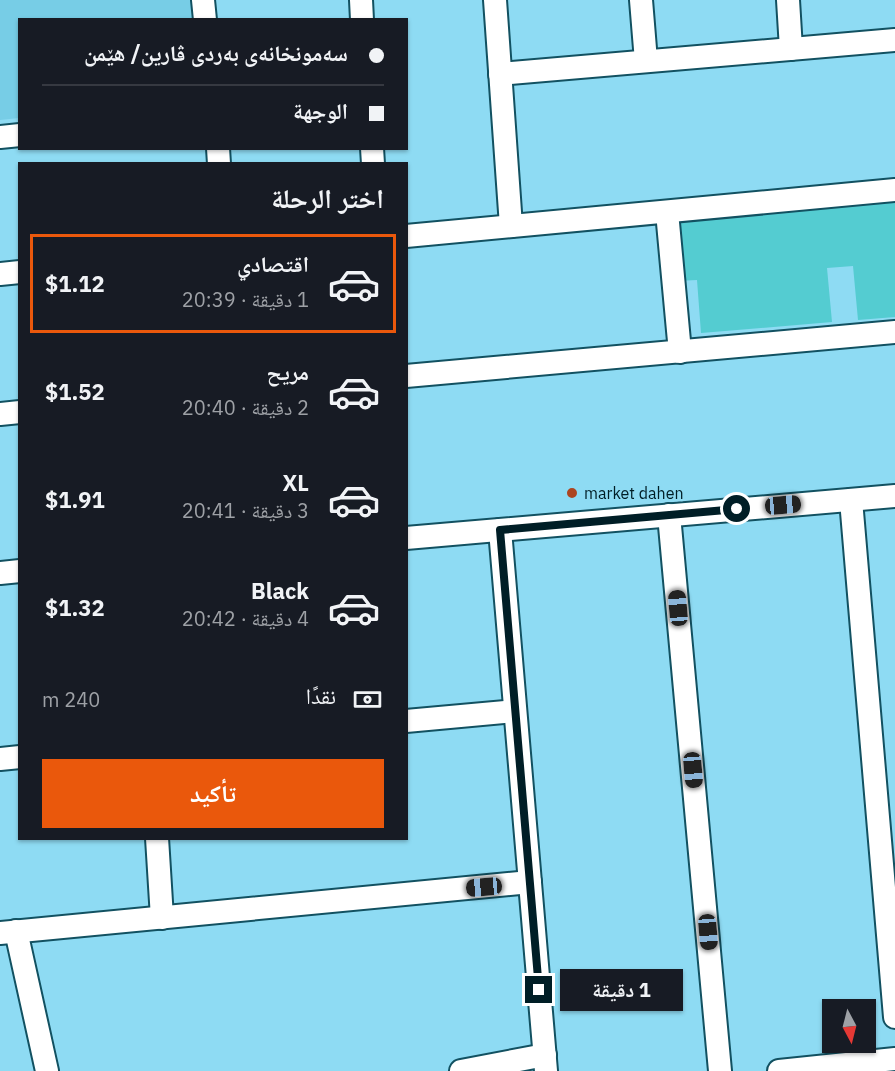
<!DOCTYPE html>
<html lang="ar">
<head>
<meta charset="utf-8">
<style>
  body { margin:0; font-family:"IBM Plex Sans","Noto Naskh Arabic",sans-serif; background:#242831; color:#f1f3f6; direction:rtl; height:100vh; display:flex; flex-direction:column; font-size:22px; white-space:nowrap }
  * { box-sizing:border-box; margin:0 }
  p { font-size:20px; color:#9ea1a6 }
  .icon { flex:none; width:33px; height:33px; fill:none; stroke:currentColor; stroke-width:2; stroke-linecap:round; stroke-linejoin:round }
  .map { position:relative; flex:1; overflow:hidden; direction:ltr }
  .panel { position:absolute; left:18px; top:162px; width:390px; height:678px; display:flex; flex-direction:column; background:#171b24; border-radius:0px; box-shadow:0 2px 4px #0004; direction:rtl }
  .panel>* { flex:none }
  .guide { position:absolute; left:18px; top:18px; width:390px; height:132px; border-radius:0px; box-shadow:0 2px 4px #0004; direction:rtl; display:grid; align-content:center; height:132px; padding:0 24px; background:#171b24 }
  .needle { width:39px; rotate:173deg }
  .buttons { position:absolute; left:822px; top:999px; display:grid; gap:12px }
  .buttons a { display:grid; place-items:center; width:54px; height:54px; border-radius:0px; background:#171b24; box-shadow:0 2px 4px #0004; font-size:30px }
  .end { position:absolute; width:27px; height:27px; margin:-14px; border:8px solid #001e26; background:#fff; box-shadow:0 0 0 3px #fff }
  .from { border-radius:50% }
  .bubble { position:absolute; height:42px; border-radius:0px; background:#171b24; box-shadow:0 2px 4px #0004; font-size:20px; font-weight:700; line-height:42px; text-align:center; direction:rtl }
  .car { position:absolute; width:18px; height:36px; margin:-18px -9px; border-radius:8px; box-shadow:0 0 4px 2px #0007; background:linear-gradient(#222 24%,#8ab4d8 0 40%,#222 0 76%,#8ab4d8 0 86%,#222 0) }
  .guide b { display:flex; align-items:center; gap:21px; height:57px; font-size:22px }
  .guide b+b { border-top:2px solid #363941 }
  .guide i { width:15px; height:15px; background:#f1f3f6 }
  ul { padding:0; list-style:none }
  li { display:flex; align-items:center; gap:18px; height:99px; margin:0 12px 9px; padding:0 12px; border:3px solid transparent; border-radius:0px }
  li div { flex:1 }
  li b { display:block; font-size:22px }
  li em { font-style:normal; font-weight:700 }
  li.active { border-color:#ea580c }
  li>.icon { width:54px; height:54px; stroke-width:1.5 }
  h2 { padding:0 24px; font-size:27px; line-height:72px }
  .pay { display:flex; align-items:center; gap:15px; height:66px; padding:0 24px; font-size:22px }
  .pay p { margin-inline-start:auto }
  .primary-button { display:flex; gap:12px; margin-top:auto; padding:12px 24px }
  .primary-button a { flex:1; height:69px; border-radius:0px; background:#ea580c; color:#fff; font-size:24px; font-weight:700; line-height:69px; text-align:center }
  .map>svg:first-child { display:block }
</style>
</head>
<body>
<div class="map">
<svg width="895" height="1071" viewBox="0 0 895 1071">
  <rect width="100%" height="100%" fill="#8edbf3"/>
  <polygon fill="#77cde6" points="0,0 194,0 196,19 20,20 19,118 0,120"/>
  <polygon fill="#54ccd1" points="895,198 895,317 858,320 853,266 827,268 832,322 701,333 697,280 677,281 671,219"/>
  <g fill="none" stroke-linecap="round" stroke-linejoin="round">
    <g stroke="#125161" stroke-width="26">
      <g id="minor">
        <polyline points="203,0 205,20"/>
        <polyline points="361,0 362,20"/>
        <polyline points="495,0 511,226"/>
        <polyline points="641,0 646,61"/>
        <polyline points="788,0 791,49"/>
        <polyline points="500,74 895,40"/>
        <polyline points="0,137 20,135"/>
        <polyline points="218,148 219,164"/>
        <polyline points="372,148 373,164"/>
        <polyline points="667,212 680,352"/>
        <polyline points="406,236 895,190"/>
        <polyline points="0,274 20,272"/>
        <polyline points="406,376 895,332"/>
        <polyline points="0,414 20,412"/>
        <polyline points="851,500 895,1017"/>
        <polyline points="669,515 720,1071"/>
        <polyline points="500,530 546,1071"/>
        <polyline points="406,538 895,496"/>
        <polyline points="0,573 20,571"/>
        <polyline points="406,721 515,711"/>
        <polyline points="0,759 20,757"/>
        <polyline points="157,838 162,918"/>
        <polyline points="16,931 47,1071"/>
        <polyline points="0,933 530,882"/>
        <polyline points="461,1071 545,1055"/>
        <polyline points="779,1071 895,1059"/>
      </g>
    </g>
    <use href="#minor" stroke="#fff" stroke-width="22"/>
  </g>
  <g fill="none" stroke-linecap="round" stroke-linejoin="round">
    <polyline stroke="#001e26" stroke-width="8" points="539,990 500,530 737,509"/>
  </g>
  <circle fill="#ac4520" stroke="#8edbf3" stroke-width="2" cx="572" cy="493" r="6"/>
  <g text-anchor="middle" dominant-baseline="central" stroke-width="4.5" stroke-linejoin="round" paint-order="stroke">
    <g font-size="16" fill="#001e26" stroke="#8edbf3" text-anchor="start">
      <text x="584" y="493">market dahen</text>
    </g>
  </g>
</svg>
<div class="buttons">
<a><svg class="needle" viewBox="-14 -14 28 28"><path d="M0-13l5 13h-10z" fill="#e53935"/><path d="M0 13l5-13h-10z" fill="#9ea1a6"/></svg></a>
</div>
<i class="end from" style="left:737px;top:509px"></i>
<i class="end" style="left:539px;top:990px"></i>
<div class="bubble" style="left:560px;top:969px;width:123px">1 دقيقة</div>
<i class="car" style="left:783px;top:505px;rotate:85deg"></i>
<i class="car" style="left:678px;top:608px;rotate:355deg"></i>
<i class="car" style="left:693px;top:770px;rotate:175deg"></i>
<i class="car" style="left:484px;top:887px;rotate:265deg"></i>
<i class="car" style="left:708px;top:932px;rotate:175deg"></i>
<div class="guide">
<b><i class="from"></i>سەمونخانەی بەردی ڤارین/ هێمن</b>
<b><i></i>الوجهة</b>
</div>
<section class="panel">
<h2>اختر الرحلة</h2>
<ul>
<li class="active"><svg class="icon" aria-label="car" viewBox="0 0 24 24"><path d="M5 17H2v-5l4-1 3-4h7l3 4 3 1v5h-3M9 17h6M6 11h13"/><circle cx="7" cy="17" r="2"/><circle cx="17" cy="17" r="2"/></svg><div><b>اقتصادي</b><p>1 دقيقة · 20:39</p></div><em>$1.12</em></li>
<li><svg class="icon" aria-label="car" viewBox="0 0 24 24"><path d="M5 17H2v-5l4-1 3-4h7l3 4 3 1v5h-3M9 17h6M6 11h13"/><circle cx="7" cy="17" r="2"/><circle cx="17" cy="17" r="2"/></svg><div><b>مريح</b><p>2 دقيقة · 20:40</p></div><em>$1.52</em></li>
<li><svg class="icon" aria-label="car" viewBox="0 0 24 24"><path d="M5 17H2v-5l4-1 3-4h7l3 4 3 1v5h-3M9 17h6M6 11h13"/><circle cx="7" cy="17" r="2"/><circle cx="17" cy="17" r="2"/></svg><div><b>XL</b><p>3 دقيقة · 20:41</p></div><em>$1.91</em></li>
<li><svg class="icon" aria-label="car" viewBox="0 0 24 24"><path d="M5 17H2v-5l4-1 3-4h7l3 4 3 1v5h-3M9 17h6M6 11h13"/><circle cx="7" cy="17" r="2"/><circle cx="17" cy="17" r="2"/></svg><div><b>Black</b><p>4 دقيقة · 20:42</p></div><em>$1.32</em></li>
</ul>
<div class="pay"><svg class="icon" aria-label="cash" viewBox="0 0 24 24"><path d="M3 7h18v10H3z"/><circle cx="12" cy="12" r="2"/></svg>نقدًا<p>240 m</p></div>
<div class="primary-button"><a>تأكيد</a></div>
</section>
</div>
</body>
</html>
